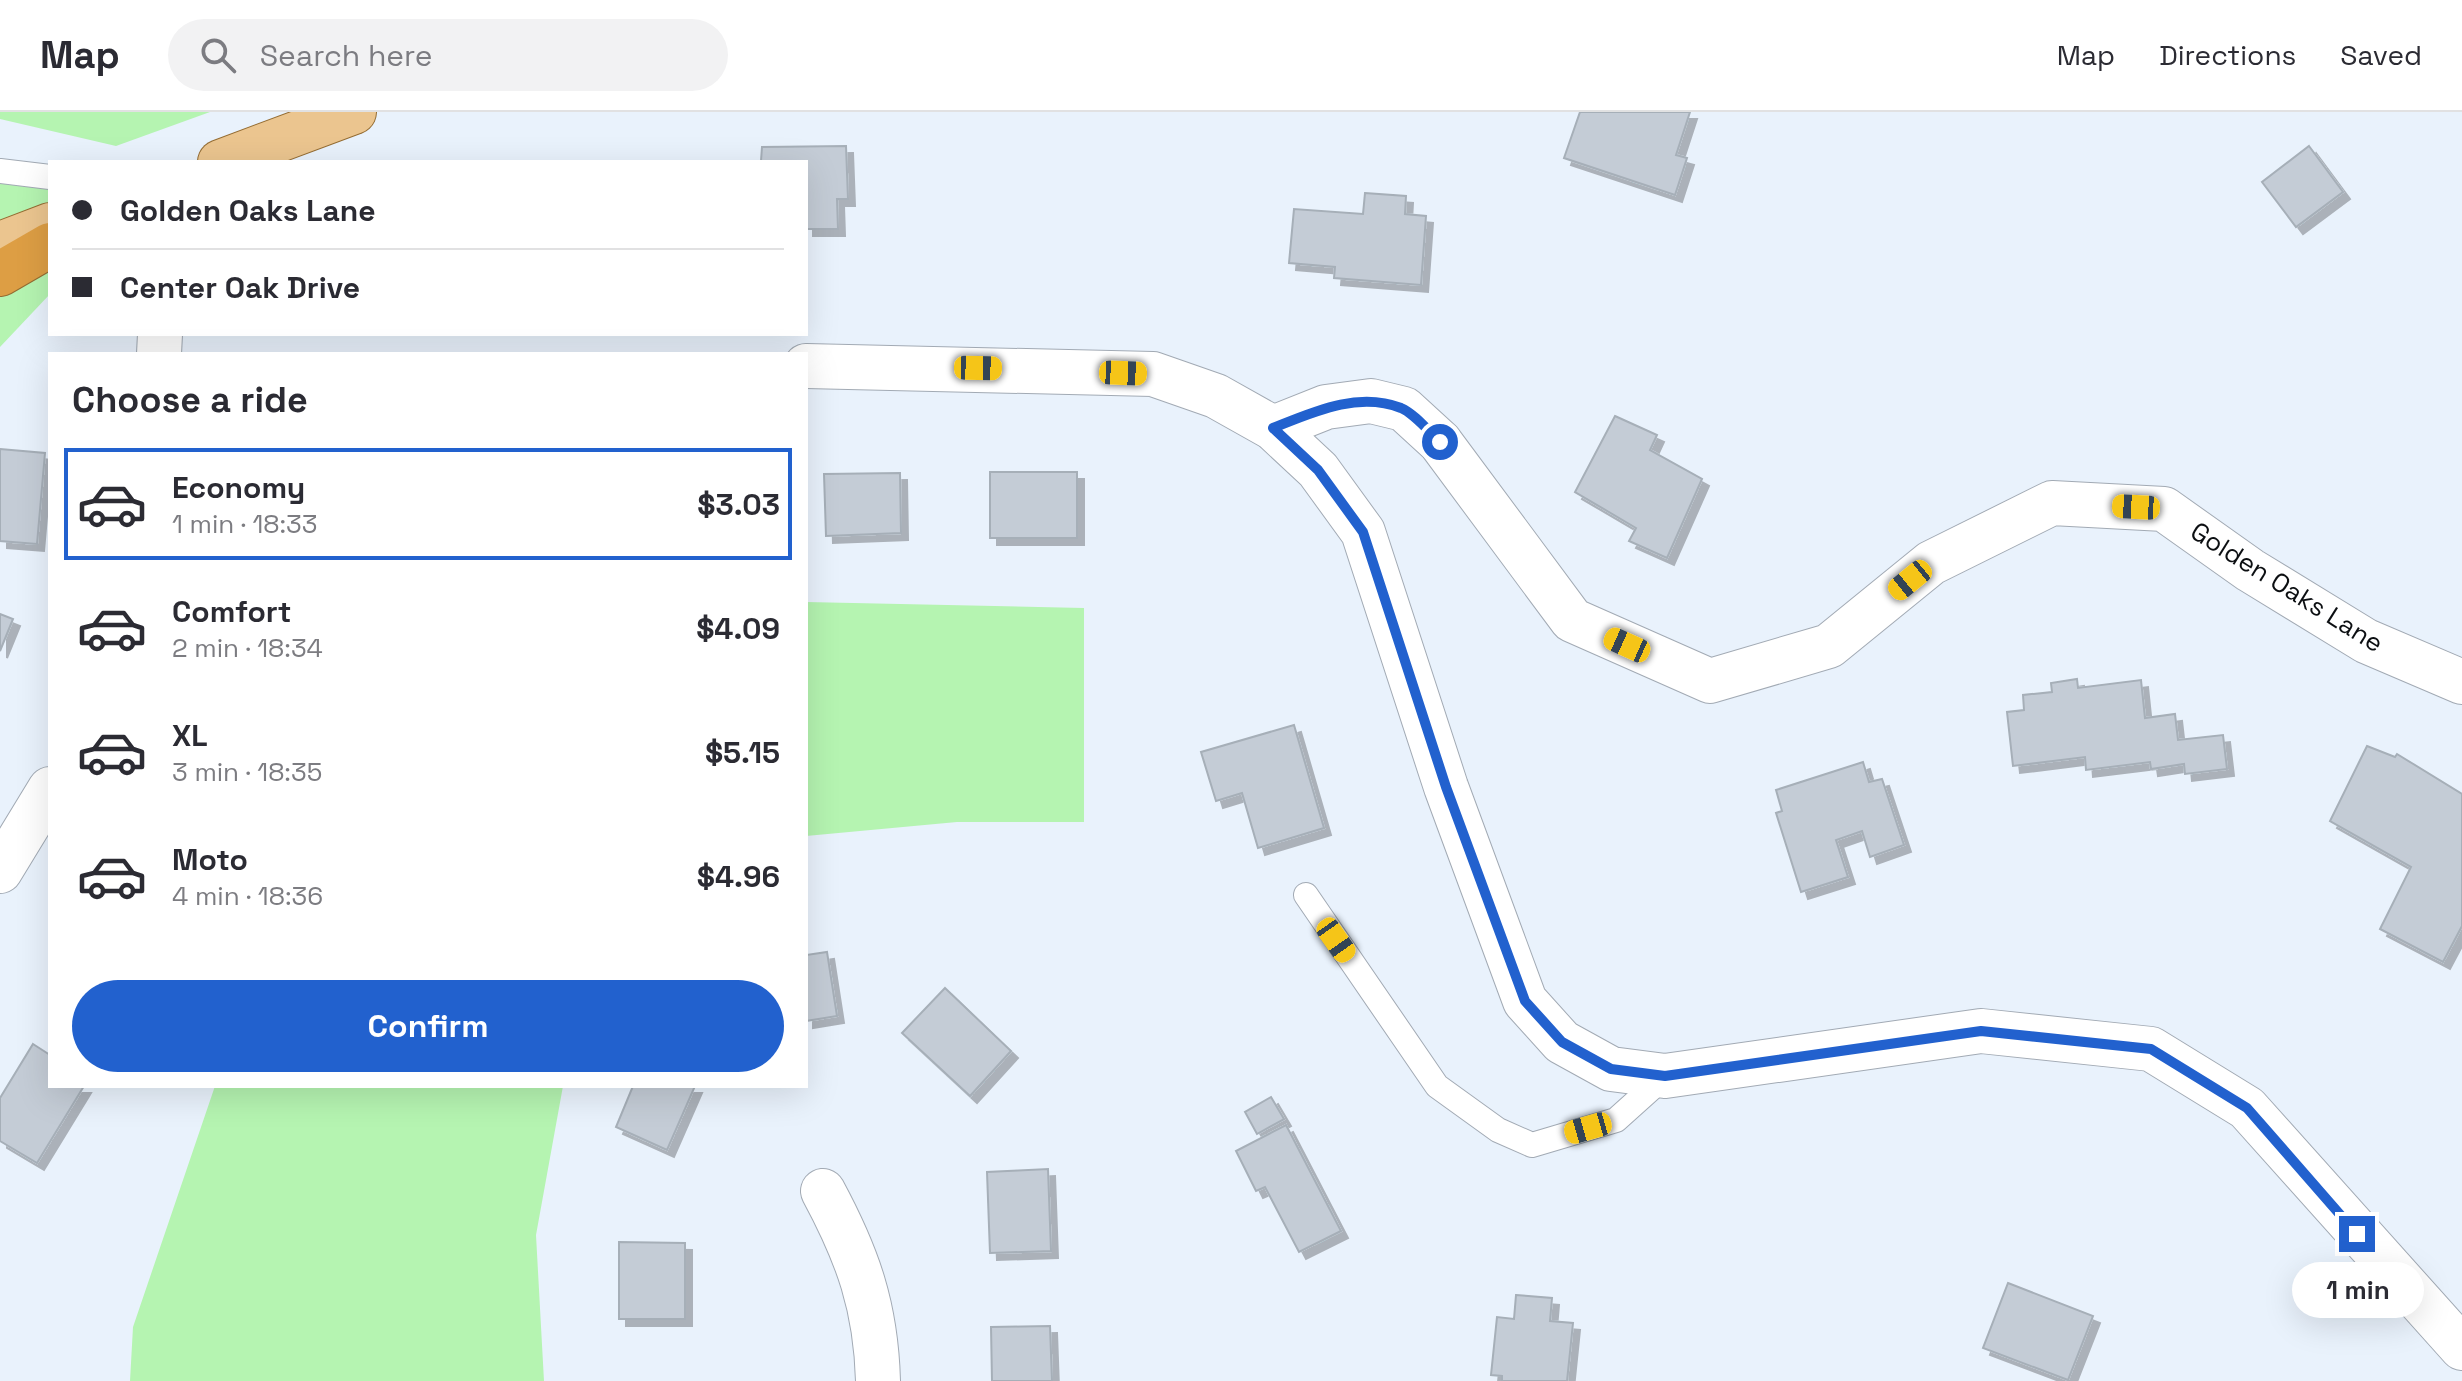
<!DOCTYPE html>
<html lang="en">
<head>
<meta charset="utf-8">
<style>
  body { margin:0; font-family:"Space Grotesk",sans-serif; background:#f2f2f3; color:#2b2b33; height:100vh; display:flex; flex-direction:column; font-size:30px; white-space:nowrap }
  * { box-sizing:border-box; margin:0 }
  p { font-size:26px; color:#7c7c81 }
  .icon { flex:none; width:44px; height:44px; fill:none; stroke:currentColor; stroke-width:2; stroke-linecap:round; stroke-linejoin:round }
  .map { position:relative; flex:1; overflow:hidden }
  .panel { position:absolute; left:48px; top:240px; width:760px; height:736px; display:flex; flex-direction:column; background:#fff; border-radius:0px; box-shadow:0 8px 32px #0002 }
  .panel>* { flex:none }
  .banner { position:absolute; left:48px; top:48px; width:760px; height:176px; border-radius:0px; box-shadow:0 8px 32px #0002; display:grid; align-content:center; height:176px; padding:0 24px; background:#fff }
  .end { position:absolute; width:36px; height:36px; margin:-18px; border:10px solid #2261ce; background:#fff; box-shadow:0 0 0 4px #fff }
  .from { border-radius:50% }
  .bubble { position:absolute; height:56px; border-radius:28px; background:#fff; box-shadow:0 8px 32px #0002; font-size:26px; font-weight:700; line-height:56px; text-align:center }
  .car { position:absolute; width:24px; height:48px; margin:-24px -12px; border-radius:10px; box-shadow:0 0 6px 2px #0007; background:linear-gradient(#f5c518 24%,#345 0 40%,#f5c518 0 76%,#345 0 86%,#f5c518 0) }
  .banner b { display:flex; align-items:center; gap:28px; height:76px; font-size:30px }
  .banner b+b { border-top:2px solid #e1e1e2 }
  .banner i { width:20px; height:20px; background:#2b2b33 }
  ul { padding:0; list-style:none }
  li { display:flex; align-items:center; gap:24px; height:112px; margin:0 16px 12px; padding:0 8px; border:4px solid transparent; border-radius:0px }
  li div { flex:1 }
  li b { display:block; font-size:30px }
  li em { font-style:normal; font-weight:700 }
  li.current { border-color:#2261ce }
  li>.icon { width:72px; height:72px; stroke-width:1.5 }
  h2 { padding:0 24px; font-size:36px; line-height:96px }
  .button { display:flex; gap:16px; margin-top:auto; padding:16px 24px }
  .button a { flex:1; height:92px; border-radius:48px; background:#2261ce; color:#fff; font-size:32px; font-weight:700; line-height:92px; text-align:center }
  header { display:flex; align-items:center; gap:48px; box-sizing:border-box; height:112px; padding:0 40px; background:#fff; border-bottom:2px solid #e1e1e2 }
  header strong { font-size:38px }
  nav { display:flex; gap:44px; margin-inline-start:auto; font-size:28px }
  .search { width:560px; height:72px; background:#f2f2f3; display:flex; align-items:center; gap:20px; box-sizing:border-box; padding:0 28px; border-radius:44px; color:#7c7c81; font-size:30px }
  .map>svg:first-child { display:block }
</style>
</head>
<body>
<header>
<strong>Map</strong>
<div class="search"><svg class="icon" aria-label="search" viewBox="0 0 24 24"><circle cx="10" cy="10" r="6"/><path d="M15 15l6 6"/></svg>Search here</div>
<nav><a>Map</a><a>Directions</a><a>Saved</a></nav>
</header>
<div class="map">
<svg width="2462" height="1269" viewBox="0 0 2462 1269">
  <defs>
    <filter id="shadow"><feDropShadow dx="7" dy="7" stdDeviation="0" flood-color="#0004"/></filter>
  </defs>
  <rect width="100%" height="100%" fill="#e9f2fc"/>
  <g fill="#b5f4b1">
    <polygon points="0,0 210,0 116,34 0,7"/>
    <polygon points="0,59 50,65 50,182 0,235"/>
    <polygon points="806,490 1084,496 1084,710 957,710 806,724"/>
    <polygon points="215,974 563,974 536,1123 544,1269 130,1269 133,1215"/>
  </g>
  <g fill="#c4ccd6" stroke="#a6afb8" stroke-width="2" filter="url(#shadow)">
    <polygon points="1580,0 1690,0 1676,43 1687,46 1675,83 1564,46"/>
    <polygon points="846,34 848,87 837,87 838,117 806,117 806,50 757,50 761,49 762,35"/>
    <polygon points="2309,34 2343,80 2296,115 2262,70"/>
    <polygon points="1365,81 1406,84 1405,102 1426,104 1421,173 1334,166 1335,155 1289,151 1294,97 1363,102"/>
    <polygon points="1615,304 1657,323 1650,338 1702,367 1667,446 1629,429 1636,416 1575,380"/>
    <polygon points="0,337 45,341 37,432 0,429"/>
    <rect x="990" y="360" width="87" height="66"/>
    <polygon points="900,361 901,421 826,424 824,362"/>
    <polygon points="0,502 13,507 0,539"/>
    <polygon points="2077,567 2078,576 2141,568 2145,606 2175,602 2178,628 2223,623 2227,657 2185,662 2184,652 2151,657 2150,650 2086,658 2085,645 2013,654 2007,600 2024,598 2023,583 2052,580 2051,571"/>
    <polygon points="1294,613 1324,716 1258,736 1242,681 1216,689 1201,640"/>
    <polygon points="2367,634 2395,645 2397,642 2462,682 2462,814 2443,850 2380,817 2411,755 2330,709"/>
    <polygon points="1863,650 1869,670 1882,667 1904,733 1870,745 1862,719 1836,728 1848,765 1801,780 1776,701 1782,699 1776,678"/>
    <polygon points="827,840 837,904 806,909 806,843"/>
    <polygon points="945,876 1011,939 970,984 902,921"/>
    <polygon points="33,932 50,943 50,974 84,974 37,1051 0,1029 0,986"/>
    <polygon points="633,974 695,974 667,1038 616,1015"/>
    <polygon points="1271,985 1284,1007 1257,1022 1245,1000"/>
    <polygon points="1286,1013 1341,1119 1299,1140 1265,1075 1256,1079 1236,1039"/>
    <polygon points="1048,1057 1051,1139 990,1141 987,1060"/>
    <polygon points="619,1130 685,1131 685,1207 619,1207"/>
    <polygon points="2008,1171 2093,1204 2068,1268 1983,1236"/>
    <polygon points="1516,1183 1552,1186 1550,1209 1573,1211 1567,1269 1502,1269 1502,1264 1491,1263 1497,1205 1514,1207"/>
    <polygon points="1050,1214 1052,1269 992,1269 991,1215"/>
  </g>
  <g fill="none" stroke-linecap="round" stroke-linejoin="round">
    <g stroke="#a2aab4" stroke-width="26">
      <g id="lane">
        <polyline points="0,59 50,65"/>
        <polyline points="1306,783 1437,974 1498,1018 1532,1033 1616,1008 1665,964"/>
      </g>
    </g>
    <g stroke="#a2aab4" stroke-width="46">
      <g id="street">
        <polyline points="159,242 160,222"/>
        <polyline points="806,254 1153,262 1216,284 1273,316 1318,358 1363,420 1446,675 1525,889 1562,930 1611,957 1665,964 1981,919 2151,937 2247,996 2462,1236"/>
        <polyline points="1273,316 1326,295 1371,289 1404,297 1440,330 1572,508 1710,569 1829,534 1931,451 2052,391 2164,397 2250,458 2366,529 2462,570"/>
        <polyline points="0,759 50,677"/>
        <path d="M823,1079C858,1144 876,1195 878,1269"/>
      </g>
    </g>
    <g stroke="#946c32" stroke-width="46">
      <g id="primary">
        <polyline points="220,50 354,0"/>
        <polyline points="0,132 50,113"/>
      </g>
    </g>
    <g stroke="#946c32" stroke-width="46">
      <polyline id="highway" points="0,162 50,133"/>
    </g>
    <use href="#lane" stroke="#fff" stroke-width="24"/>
    <use href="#street" stroke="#fff" stroke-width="44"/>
    <use href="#primary" stroke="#ebc58f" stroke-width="44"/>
    <use href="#highway" stroke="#dd9e44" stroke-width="44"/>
  </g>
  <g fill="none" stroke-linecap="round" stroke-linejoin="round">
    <path stroke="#2261ce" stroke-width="10" d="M1440,330C1429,320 1415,302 1401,296C1358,279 1313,300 1273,316L1318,358L1363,420L1446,675L1525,889L1562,930L1611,957L1665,964L1981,919L2151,937L2247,996L2357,1122"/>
  </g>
  <g text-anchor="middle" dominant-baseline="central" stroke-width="8" stroke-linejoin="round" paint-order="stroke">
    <g font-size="26" fill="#0c0f12" stroke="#fff">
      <text transform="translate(2287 475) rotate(32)">Golden Oaks Lane</text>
    </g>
  </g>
</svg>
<i class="end from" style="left:1440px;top:330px"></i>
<i class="end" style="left:2357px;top:1122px"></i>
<div class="bubble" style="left:2292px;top:1150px;width:132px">1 min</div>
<i class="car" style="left:978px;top:256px;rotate:91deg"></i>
<i class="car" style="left:1123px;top:261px;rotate:92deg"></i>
<i class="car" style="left:2136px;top:395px;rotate:273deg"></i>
<i class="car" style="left:1910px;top:468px;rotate:231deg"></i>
<i class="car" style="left:1627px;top:533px;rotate:294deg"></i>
<i class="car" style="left:1336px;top:828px;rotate:145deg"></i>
<i class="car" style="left:1588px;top:1016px;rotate:254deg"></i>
<div class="banner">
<b><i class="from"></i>Golden Oaks Lane</b>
<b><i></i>Center Oak Drive</b>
</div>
<section class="panel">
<h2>Choose a ride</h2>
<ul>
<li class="current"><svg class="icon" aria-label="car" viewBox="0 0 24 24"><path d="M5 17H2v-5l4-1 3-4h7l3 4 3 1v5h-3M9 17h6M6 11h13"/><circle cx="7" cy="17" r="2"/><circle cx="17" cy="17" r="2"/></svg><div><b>Economy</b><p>1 min · 18:33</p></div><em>$3.03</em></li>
<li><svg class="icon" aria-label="car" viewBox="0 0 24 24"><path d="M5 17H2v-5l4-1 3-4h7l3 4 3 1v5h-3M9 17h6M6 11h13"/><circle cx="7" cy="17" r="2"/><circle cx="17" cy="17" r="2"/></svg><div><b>Comfort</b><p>2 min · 18:34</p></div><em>$4.09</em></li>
<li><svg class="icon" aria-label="car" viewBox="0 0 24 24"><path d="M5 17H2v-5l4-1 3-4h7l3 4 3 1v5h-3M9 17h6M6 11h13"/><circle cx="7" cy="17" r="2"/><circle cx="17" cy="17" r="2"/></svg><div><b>XL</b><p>3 min · 18:35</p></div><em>$5.15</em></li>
<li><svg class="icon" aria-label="car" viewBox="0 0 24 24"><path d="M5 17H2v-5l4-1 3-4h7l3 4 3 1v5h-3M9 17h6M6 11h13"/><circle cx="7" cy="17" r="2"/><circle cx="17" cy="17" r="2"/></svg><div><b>Moto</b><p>4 min · 18:36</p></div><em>$4.96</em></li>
</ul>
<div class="button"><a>Confirm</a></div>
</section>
</div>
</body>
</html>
